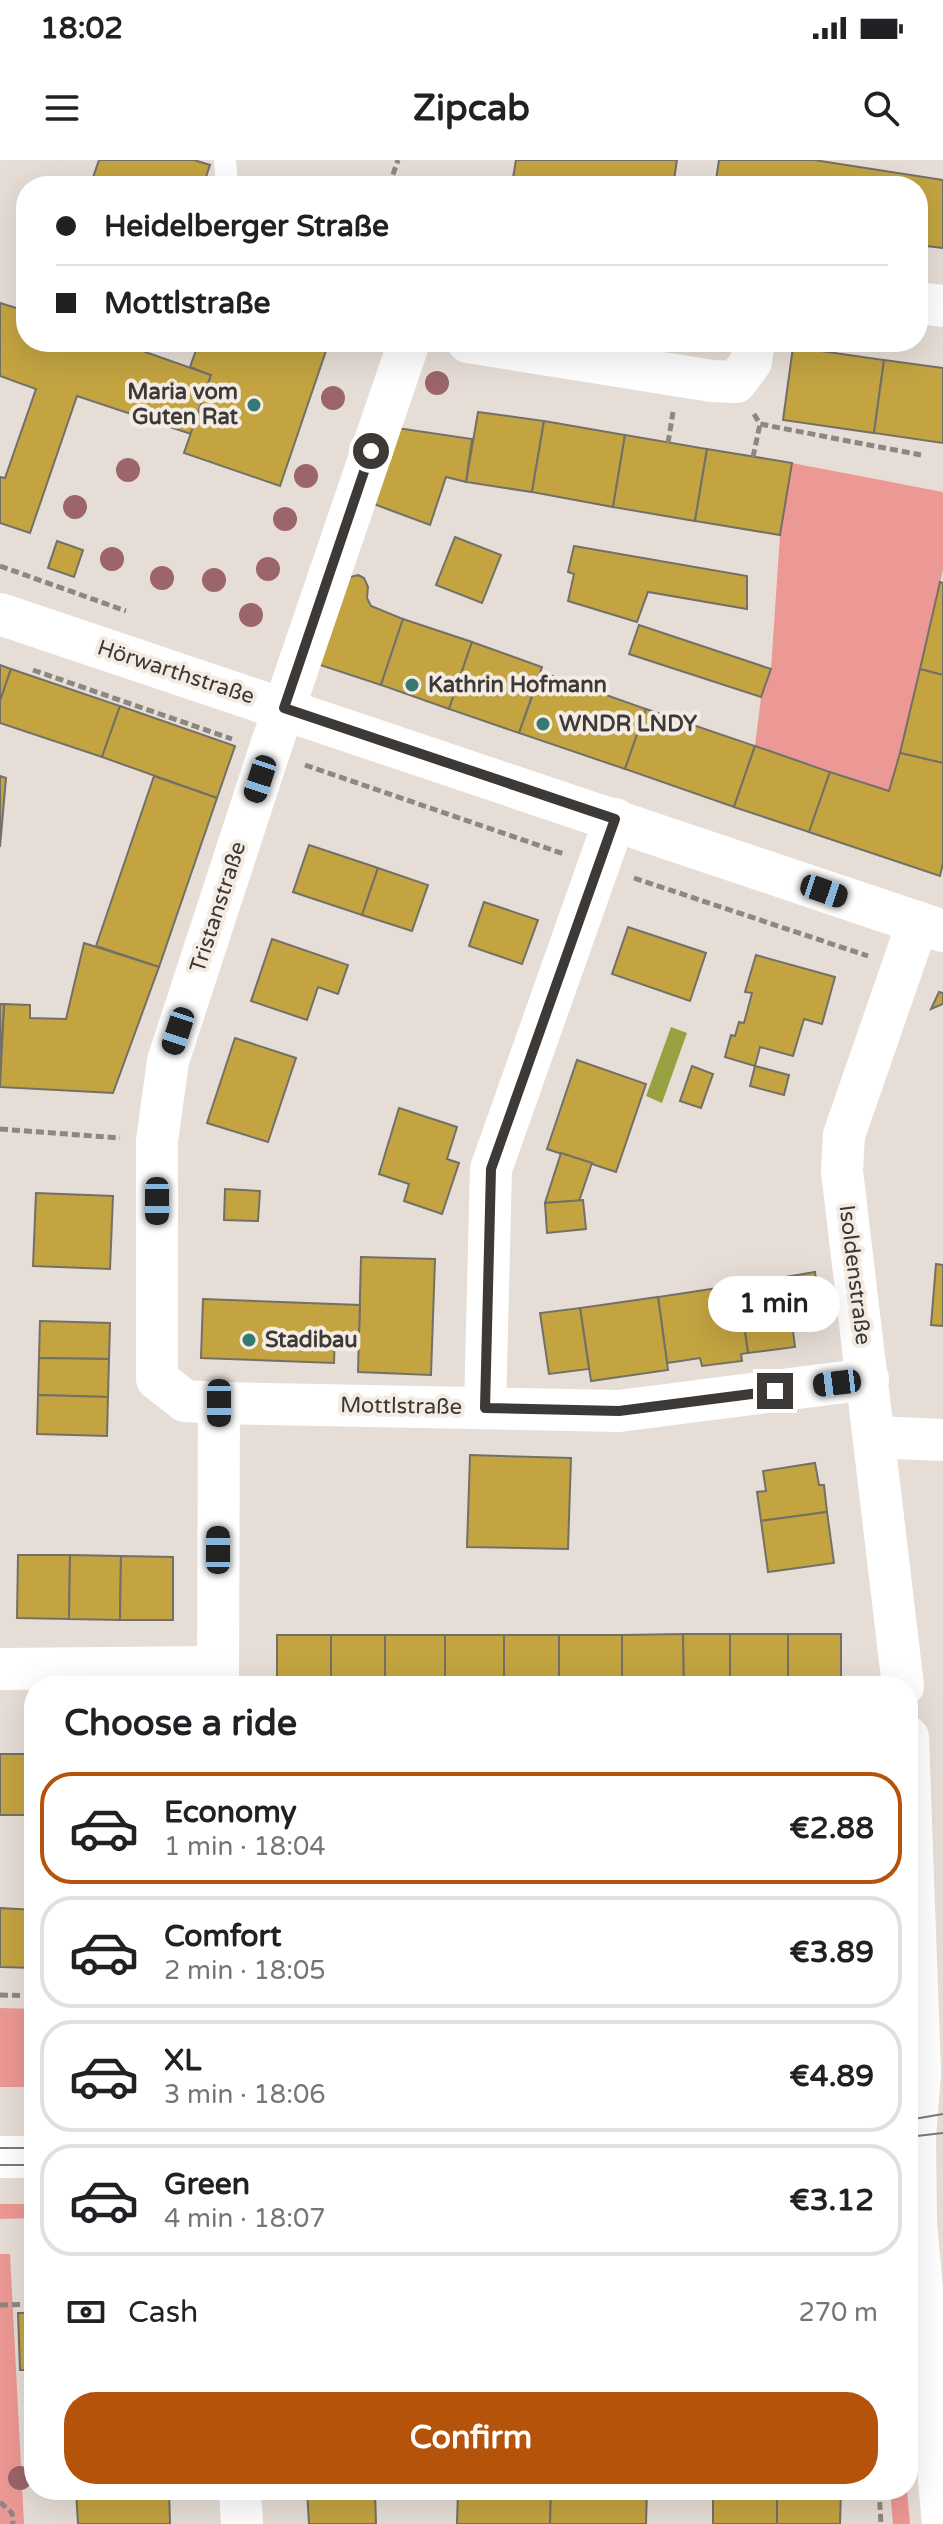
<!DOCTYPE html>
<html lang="en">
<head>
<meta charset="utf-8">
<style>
  body { margin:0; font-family:"Varela Round",sans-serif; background:#f6f6f6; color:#202124; height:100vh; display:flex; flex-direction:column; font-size:30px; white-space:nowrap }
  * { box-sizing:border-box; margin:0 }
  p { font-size:26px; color:#757577 }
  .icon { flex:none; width:44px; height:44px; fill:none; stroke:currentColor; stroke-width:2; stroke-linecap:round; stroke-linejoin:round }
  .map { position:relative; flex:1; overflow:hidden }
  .drawer { position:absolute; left:24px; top:1516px; width:894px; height:824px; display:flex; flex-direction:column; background:#fff; border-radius:32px; box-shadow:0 8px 32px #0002 }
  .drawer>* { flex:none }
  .guide { position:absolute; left:16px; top:16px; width:912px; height:176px; border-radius:32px; box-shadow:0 8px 32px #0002; display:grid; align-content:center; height:176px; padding:0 40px; background:#fff }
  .end { position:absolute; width:36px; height:36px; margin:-18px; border:10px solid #3c3936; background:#fff; box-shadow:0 0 0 4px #fff }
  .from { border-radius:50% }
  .bubble { position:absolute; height:56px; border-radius:28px; background:#fff; box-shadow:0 8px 32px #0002; font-size:26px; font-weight:700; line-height:56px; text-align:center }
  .car { position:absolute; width:24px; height:48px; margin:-24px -12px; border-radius:10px; box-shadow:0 0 6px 2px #0007; background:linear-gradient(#222 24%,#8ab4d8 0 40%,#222 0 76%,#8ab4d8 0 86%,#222 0) }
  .guide b { display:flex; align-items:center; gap:28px; height:76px; font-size:30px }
  .guide b+b { border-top:2px solid #e0e0e0 }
  .guide i { width:20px; height:20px; background:#202124 }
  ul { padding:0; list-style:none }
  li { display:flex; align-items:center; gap:24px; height:112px; margin:0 16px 12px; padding:0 24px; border:4px solid #e0e0e0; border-radius:32px }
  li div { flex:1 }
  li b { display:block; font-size:30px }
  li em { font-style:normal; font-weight:700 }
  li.selected { border-color:#b45309 }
  li>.icon { width:72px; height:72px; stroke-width:1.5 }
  h2 { padding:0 40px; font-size:36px; line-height:96px }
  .pay { display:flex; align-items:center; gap:20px; height:88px; padding:0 40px; font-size:30px }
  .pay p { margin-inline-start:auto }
  .button { display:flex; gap:16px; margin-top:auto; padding:16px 40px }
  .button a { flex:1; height:92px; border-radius:32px; background:#b45309; color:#fff; font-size:32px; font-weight:700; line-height:92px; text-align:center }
  .status { display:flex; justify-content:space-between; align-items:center; height:56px; padding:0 40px; background:#fff; direction:ltr }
  .status svg { height:22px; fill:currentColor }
  header { display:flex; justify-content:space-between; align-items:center; height:104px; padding:0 40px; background:#fff; font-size:36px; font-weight:700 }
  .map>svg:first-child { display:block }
</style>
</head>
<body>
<div class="status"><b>18:02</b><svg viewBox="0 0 49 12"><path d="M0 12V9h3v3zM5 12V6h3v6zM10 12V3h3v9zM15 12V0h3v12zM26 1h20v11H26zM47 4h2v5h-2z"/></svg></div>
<header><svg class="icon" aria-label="menu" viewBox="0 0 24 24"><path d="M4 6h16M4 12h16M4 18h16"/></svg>Zipcab<svg class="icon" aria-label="search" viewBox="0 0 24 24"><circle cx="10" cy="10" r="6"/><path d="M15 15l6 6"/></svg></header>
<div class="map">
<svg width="943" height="2364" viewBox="0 0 943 2364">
  <rect width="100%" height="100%" fill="#e6ded6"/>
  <g fill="#ec9894">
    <polygon points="792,303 943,332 943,410 900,593 889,631 755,586 761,537 771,509 780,375"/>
    <polygon points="0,1848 34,1849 34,1927 0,1927"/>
    <polygon points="0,2044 34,2044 34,2058 0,2059"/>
    <polygon points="0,2094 10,2094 24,2364 0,2364"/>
    <polygon points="890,2330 907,2330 910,2364 893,2364"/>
  </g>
  <polygon fill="#97a140" points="671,867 687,873 662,943 646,936"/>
  <g fill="#c3a441" stroke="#737067" stroke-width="2">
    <polygon points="99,0 194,0 210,5 203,26 90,26"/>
    <polygon points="516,0 677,0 673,26 552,26 552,23 513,18"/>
    <polygon points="719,0 814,0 943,20 943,88 918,85 918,26 715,26"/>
    <polygon points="0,143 26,151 26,182 117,182 211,215 191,274 77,236 30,373 0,363 0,317 5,318 36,229 0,216"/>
    <polygon points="199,182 329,182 280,326 184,293 211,215 190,207"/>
    <polygon points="793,187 884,200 874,273 783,260"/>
    <polygon points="884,200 943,208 943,283 874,273"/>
    <polygon points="478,252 544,261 532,332 466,322"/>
    <polygon points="544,261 625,275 613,347 532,332"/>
    <polygon points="397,268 472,279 466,322 446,317 430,365 371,343"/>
    <polygon points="625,275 707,289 695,361 613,347"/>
    <polygon points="707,289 792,303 780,375 695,361"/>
    <polygon points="455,377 501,395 482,443 436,425"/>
    <polygon points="57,381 83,390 74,417 48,408"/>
    <polygon points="574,386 747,416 747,449 648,432 637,462 568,441 574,414 568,412"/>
    <polygon points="358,415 364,418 368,427 367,438 371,446 403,459 381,525 314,503 350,417"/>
    <polygon points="940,422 943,423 943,515 920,509"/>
    <polygon points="403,459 472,482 449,549 381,525"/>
    <polygon points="639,465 771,509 761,537 629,494"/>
    <polygon points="472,482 542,507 519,573 449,549"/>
    <polygon points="0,505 11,509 0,541"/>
    <polygon points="11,509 120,546 102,597 0,563 0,541"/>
    <polygon points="920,509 943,515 943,603 900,593"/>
    <polygon points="541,512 646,549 625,609 519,573"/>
    <polygon points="120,546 235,586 217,638 102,597"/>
    <polygon points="646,549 755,586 734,647 625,609"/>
    <polygon points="755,586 830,612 809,672 734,647"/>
    <polygon points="900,593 943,603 943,703 940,716 809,672 830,612 889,631"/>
    <polygon points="0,616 6,618 0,687"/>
    <polygon points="154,616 217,638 159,807 96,786"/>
    <polygon points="309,685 378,708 362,755 293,732"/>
    <polygon points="378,708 428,725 412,771 362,755"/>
    <polygon points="484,742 538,760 522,804 469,786"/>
    <polygon points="628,767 706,793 690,841 612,814"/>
    <polygon points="272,779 348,805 338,834 318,827 307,860 251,841"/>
    <polygon points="84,783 159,807 113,933 0,927 4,844 30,845 30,858 66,859"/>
    <polygon points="756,795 835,817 822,864 804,859 793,896 760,887 755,906 725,897 731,875 735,876 739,862 744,863 752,833 745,832"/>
    <polygon points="939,832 943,833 943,844 931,849"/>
    <polygon points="0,844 4,844 0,909"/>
    <polygon points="235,878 296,898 268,982 207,963"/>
    <polygon points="577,900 646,924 616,1012 547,989"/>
    <polygon points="692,906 713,914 701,948 680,941"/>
    <polygon points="755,906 789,915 784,935 750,926"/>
    <polygon points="399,948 457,967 447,999 459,1003 442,1054 404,1041 409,1024 379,1014"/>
    <polygon points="561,993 592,1003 579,1041 545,1043"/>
    <polygon points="225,1029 260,1031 258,1061 224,1060"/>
    <polygon points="36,1033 113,1036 110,1109 33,1106"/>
    <polygon points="583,1040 586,1069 547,1073 545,1043"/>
    <polygon points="361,1097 435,1099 431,1215 358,1212"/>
    <polygon points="936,1104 943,1105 943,1166 931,1165"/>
    <polygon points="815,1112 822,1166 793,1171 795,1187 748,1193 738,1125"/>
    <polygon points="738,1125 748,1193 741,1194 742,1201 702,1206 700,1198 667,1203 658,1137"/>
    <polygon points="658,1137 668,1210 591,1221 580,1148"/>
    <polygon points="203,1139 360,1145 359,1174 335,1174 334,1203 201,1198"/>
    <polygon points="580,1148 589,1209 549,1214 540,1153"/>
    <polygon points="40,1161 110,1163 109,1199 39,1198"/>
    <polygon points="39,1198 109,1199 108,1237 38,1235"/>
    <polygon points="38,1235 108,1237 107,1276 37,1274"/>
    <polygon points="470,1295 571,1298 568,1389 467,1387"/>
    <polygon points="815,1303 819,1325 824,1325 827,1352 761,1361 757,1332 766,1331 763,1311"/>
    <polygon points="827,1352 834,1403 768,1412 761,1361"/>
    <polygon points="18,1395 70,1395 69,1459 17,1458"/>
    <polygon points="70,1395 121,1396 120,1460 69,1459"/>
    <polygon points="121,1396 173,1397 173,1460 120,1460"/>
    <polygon points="683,1474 684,1526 622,1526 622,1475"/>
    <polygon points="683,1474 730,1474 730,1526 684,1526"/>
    <rect x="730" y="1474" width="58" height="52"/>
    <rect x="788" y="1474" width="53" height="52"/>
    <rect x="277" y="1475" width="54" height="51"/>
    <rect x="331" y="1475" width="54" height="51"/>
    <rect x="385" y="1475" width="60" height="51"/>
    <rect x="445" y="1475" width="59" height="51"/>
    <rect x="504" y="1475" width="55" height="51"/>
    <rect x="559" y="1475" width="63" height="51"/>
    <rect x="0" y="1594" width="34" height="61"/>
    <polygon points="0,1748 34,1750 34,1808 0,1807"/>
    <rect x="25" y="1893" width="9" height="28"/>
    <polygon points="18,2153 34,2153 34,2210 20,2210"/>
    <polygon points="76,2330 169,2330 170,2364 78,2364"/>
    <polygon points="307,2330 375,2330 376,2364 309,2364"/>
    <polygon points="458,2330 551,2330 550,2364 457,2364"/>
    <polygon points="551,2330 647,2330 646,2364 550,2364"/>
    <rect x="713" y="2330" width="64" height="34"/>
    <polygon points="777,2330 841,2330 840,2364 777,2364"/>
  </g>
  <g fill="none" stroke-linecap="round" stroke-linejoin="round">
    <g stroke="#8d8782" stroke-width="5" stroke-dasharray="8 4" stroke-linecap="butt">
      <polyline points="389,26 398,0"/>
      <polyline points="754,254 760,264 921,295"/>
      <polyline points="668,283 673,252"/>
      <polyline points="753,297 760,264"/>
      <polyline points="0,406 126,451"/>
      <polyline points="33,510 232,579"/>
      <polyline points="305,605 564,694"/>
      <polyline points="634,718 868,796"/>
      <polyline points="0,969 120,978"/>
      <polyline points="0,1835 34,1836"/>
      <polyline points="0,2145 34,2144"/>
      <polyline points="879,2330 881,2364"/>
      <polyline points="0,2342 12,2353 13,2364"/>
    </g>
    <polyline stroke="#fff" stroke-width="22" points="225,0 227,26"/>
    <g stroke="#fff" stroke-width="42">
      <polyline points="918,143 943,146"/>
      <polyline points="468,182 712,221 736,222 751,202 754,182"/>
      <polyline points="0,454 943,771"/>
      <polyline points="219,1243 619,1251 868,1219"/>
      <polyline points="485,1248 491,1009 615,659"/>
      <polyline points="875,1277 943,1280"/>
      <polyline points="0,1509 218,1507"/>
      <polyline points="218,1526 219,1243 185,1241 157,1219 157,981 168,901 269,592 409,182"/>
      <polyline points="903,1526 842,1011 844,975 918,762"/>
      <polyline points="908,1577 920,1913 915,1976 916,2063 943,2364"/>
      <polyline points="0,1997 34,1997"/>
      <polyline points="240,2330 242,2364"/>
    </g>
    <g stroke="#7e7975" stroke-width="2">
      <polyline points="908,1960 943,1954"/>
      <polyline points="908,1977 943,1973"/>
      <polyline points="0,1988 34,1988"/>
      <polyline points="0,2005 34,2005"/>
    </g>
  </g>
  <g fill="#9b6569">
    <circle cx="437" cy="223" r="12"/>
    <circle cx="333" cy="238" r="12"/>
    <circle cx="128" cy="310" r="12"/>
    <circle cx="306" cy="316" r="12"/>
    <circle cx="75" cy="347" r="12"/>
    <circle cx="285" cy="359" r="12"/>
    <circle cx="112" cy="399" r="12"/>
    <circle cx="268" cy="409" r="12"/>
    <circle cx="162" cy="418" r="12"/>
    <circle cx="214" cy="420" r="12"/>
    <circle cx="251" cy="455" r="12"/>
    <circle cx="20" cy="2318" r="12"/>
  </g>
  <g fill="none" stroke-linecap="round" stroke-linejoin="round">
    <polyline stroke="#3c3936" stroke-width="10" points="371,291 284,548 615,659 491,1009 485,1248 619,1251 775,1231"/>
  </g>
  <g fill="#347a71" stroke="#f4ebe3" stroke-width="3">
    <circle cx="254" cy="245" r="8"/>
    <circle cx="412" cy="525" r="8"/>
    <circle cx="543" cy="564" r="8"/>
    <circle cx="249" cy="1180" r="8"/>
  </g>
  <g text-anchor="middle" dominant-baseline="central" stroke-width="8" stroke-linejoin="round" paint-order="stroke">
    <g font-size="22" font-weight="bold" fill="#3c3936" stroke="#f4ebe3" text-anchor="start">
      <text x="238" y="232" text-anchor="end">Maria vom<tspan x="238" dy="25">Guten Rat</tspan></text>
      <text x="428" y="525">Kathrin Hofmann</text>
      <text x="559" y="564">WNDR LNDY</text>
      <text x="265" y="1180">Stadibau</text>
    </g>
    <g font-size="22" fill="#3c3936" stroke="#f4ebe3">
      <text transform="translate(176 512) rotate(18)">Hörwarthstraße</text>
      <text transform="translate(218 747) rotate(-72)">Tristanstraße</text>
      <text transform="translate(855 1115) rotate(83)">Isoldenstraße</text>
      <text transform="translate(401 1246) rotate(1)">Mottlstraße</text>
    </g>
  </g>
</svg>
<i class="end from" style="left:371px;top:291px"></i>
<i class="end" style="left:775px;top:1231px"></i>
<div class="bubble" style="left:708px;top:1116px;width:132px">1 min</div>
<i class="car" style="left:260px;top:619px;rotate:198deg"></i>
<i class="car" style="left:824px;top:731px;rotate:109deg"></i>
<i class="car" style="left:178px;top:871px;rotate:198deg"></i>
<i class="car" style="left:157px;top:1041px;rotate:180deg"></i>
<i class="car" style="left:837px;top:1223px;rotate:263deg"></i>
<i class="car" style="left:219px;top:1243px;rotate:180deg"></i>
<i class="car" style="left:218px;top:1390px;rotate:0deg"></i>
<div class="guide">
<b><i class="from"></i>Heidelberger Straße</b>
<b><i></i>Mottlstraße</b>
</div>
<section class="drawer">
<h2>Choose a ride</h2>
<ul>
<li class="selected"><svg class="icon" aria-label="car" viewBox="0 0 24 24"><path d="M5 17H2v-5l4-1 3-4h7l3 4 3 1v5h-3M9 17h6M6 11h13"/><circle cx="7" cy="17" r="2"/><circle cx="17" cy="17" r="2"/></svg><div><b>Economy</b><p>1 min · 18:04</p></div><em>€2.88</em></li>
<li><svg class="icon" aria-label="car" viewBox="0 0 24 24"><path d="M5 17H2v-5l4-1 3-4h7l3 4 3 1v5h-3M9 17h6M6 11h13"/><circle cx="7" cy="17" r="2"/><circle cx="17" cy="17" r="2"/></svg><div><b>Comfort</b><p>2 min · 18:05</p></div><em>€3.89</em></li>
<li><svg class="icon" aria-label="car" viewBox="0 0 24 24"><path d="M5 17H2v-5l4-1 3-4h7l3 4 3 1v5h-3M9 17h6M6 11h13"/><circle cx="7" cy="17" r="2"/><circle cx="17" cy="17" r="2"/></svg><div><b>XL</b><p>3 min · 18:06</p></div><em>€4.89</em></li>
<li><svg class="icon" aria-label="car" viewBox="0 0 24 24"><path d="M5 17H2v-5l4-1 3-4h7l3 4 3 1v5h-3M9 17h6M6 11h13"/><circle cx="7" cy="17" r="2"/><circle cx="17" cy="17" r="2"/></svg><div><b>Green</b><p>4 min · 18:07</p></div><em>€3.12</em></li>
</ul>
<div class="pay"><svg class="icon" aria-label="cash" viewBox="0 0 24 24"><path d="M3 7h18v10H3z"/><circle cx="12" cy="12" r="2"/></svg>Cash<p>270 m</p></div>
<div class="button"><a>Confirm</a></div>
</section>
</div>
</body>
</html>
